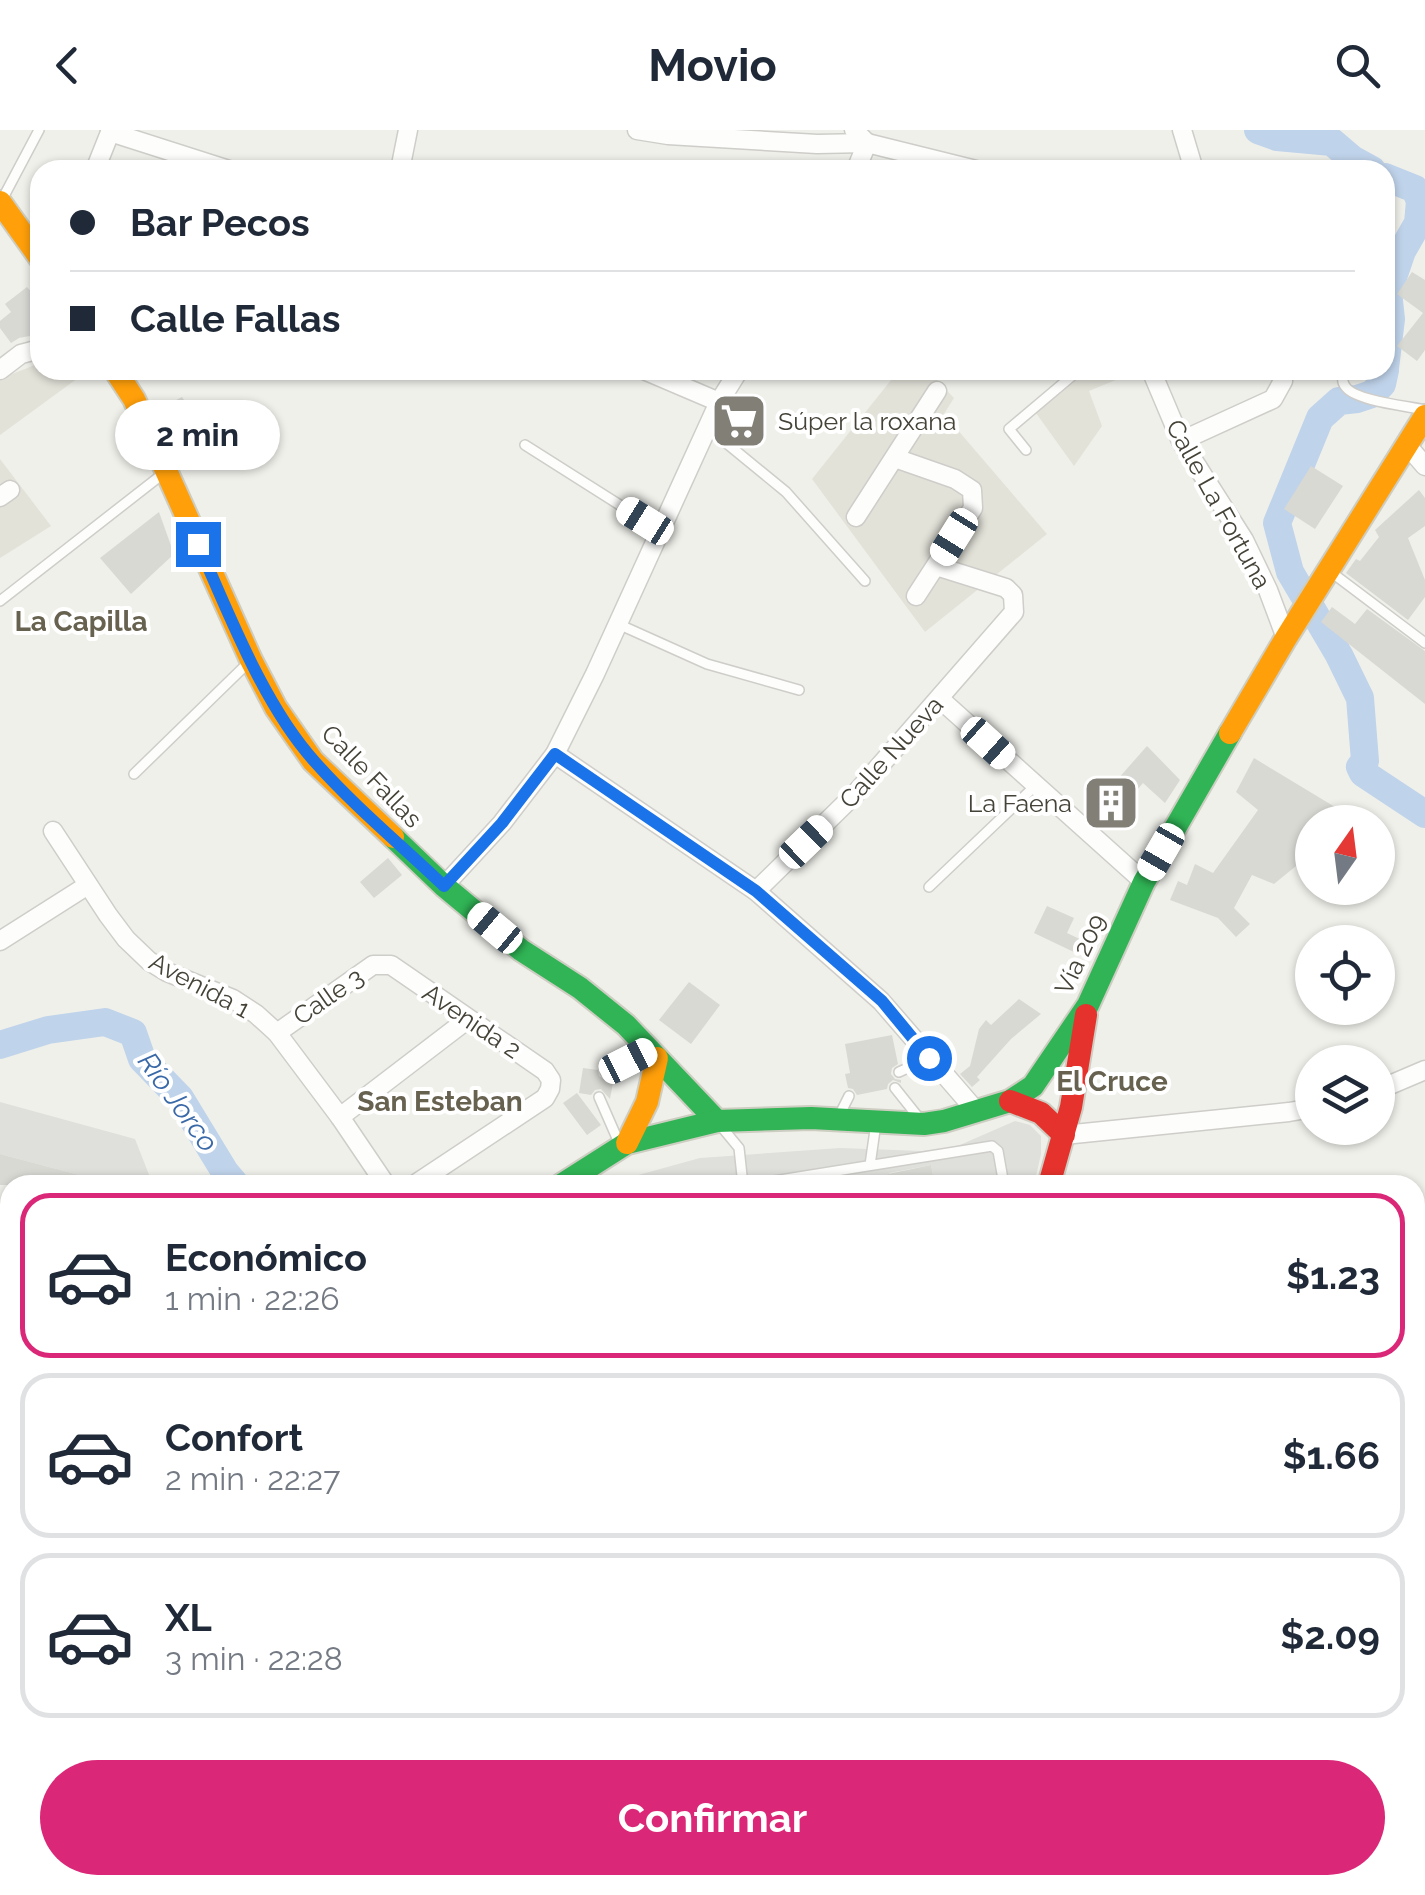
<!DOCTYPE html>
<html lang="es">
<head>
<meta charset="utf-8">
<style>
  body { margin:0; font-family:Raleway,sans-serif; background:#f6f6f7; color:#1f2937; height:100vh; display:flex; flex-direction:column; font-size:38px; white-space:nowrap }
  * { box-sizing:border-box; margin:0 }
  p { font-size:32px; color:#747a83 }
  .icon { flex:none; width:55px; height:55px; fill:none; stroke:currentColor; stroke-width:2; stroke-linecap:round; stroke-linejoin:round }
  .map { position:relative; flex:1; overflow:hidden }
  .sheet { position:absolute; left:0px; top:1045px; width:1425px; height:720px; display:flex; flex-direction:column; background:#fff; border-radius:30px 30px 0 0; box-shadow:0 2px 8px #0004 }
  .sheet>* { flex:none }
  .banner { position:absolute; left:30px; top:30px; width:1365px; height:220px; border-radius:30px; box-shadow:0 2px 8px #0004; display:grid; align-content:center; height:220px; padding:0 40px; background:#fff }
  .needle { width:65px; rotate:14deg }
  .controls { position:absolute; left:1295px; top:675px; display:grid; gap:20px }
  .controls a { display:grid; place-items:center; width:100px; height:100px; border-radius:50%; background:#fff; box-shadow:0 2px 8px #0004; font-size:50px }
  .end { position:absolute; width:45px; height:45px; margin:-22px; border:12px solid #1a73e8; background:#fff; box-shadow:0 0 0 5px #fff }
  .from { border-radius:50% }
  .bubble { position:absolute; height:70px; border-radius:35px; background:#fff; box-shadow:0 2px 8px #0004; font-size:32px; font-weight:700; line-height:70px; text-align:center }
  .car { position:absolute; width:30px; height:60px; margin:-30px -15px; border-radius:12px; box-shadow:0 0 8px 2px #0007; background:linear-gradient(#fff 24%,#345 0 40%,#fff 0 76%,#345 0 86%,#fff 0) }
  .banner b { display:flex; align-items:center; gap:35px; height:95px; font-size:38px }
  .banner b+b { border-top:2px solid #e0e1e3 }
  .banner i { width:25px; height:25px; background:#1f2937 }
  ul { padding:18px 0 0; list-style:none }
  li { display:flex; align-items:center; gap:30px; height:165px; margin:0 20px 15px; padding:0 20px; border:5px solid #e0e1e3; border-radius:30px }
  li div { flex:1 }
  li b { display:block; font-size:38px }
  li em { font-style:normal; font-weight:700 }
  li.on { border-color:#db2777 }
  li>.icon { width:90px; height:90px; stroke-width:1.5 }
  .cta { display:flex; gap:20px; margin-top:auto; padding:20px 40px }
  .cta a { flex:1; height:115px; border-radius:60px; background:#db2777; color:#fff; font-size:40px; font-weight:700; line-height:115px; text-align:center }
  header { display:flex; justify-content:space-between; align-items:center; height:130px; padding:0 40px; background:#fff; font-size:45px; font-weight:700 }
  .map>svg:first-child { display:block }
</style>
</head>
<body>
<header><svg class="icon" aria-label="back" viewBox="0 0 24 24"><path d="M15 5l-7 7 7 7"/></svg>Movio<svg class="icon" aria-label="search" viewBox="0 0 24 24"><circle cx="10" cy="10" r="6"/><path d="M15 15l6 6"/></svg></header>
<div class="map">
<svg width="1425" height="1765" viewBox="0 0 1425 1765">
  <rect width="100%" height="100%" fill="#f0f0eb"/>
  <g fill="#e3e2d9">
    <polygon points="0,233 12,244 40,233 40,240 89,240 0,305"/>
    <polygon points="899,240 927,240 954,268 944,284 1047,404 925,502 812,349"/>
    <polygon points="1086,240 1140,240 1089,261 1102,296 1074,336 1036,283"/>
    <polygon points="0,329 51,396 0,428"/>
  </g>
  <polygon fill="#eae8db" points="1269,1755 1376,1755 1389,1765 1276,1765 1279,1760"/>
  <g fill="#dfdfdb">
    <polygon points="0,972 135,1009 153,1055 117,1055 0,1024"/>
    <polygon points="1015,991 1030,995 1041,1006 1041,1024 1034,1055 935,1055 931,1035 889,1043 890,1054 886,1055 638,1055 631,1047 700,1028 840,1018 922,1021 953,1018"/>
    <polygon points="0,1385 10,1385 10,1496 0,1506"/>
  </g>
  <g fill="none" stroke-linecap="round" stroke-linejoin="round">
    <g stroke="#bfd3ea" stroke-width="28">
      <polyline points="1258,0 1277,7 1332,12 1352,29 1372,40"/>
      <polyline points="1385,47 1415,59 1420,71 1418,93 1402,121 1388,162 1391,189 1385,238"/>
      <polyline points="1385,240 1382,254 1372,264 1357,269 1339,271 1320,288 1277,393 1290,442 1339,525 1360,568 1365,631 1360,637 1363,643 1425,684"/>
      <polyline points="0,915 48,900 105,892 133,903 142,929 180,968 225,1042 236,1055"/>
      <polyline points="545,1755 551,1765"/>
    </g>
  </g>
  <g fill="#d9d9d4">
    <polygon points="1412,142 1425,150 1425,220 1417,231 1397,216 1423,183 1397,164"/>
    <polygon points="27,157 40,172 40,204 19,208 11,213 0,198 0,191 11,182 5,174"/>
    <polygon points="182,267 196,288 167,303 157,280"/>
    <polygon points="1311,336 1343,356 1315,399 1284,379"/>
    <polygon points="1419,360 1425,368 1425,396 1408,408 1425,450 1425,467 1408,490 1346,443 1356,429 1360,431 1379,407 1375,400"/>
    <polygon points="159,382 174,424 131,464 100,428"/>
    <polygon points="1332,477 1355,494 1367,479 1425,521 1425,574 1321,492"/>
    <polygon points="1147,616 1180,650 1165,673 1143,653 1103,699 1087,684"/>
    <polygon points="1254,628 1335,677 1325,692 1312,692 1312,712 1296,736 1274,754 1252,745 1234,778 1250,794 1236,807 1218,788 1170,770 1178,751 1187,755 1195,734 1213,743 1258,680 1236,662"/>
    <polygon points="388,728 402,745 374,768 360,752"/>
    <polygon points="1047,776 1074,788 1067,803 1084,811 1078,824 1034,803"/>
    <polygon points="689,852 720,875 691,914 659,890"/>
    <polygon points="1019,869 1041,884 1011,909 977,947 980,950 972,957 960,944 970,936 979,899 986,890 991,895"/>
    <polygon points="892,905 898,934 892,938 891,944 895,949 901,950 901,953 893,950 888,954 887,959 857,965 853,959 848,958 845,944 850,943 845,914"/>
    <polygon points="583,938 598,940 599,946 605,950 614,947 610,969 601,959 595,960 591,965 579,963"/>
    <polygon points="577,963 601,995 587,1005 563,973"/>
    <polygon points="0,1024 102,1051 101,1055 0,1055"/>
    <polygon points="931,1035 935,1055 890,1055 888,1044"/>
  </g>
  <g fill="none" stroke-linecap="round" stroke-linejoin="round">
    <g stroke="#cecdc9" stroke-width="12">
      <g id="lane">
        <polyline points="3,68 39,0"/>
        <path d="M1344,240C1343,245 1341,251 1345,256C1354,271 1408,276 1425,280"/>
        <polyline points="708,298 786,362 865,451"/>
        <polyline points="525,315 645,391 662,398"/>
        <polyline points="1026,320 1009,299 1079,240"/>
        <polyline points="1331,442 1425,513"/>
        <polyline points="0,471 164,343"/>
        <polyline points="618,494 707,534 799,560"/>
        <polyline points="134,644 249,532"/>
        <polyline points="929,757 1035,656"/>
        <polyline points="606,942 648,921"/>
        <polyline points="899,942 929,928"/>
        <polyline points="895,958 919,988"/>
        <polyline points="599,967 620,1015"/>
        <polyline points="839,986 849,966"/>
        <polyline points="720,995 739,1018 743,1055"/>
        <polyline points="870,1035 876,993"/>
        <polyline points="749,1055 992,1016 998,1021 1004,1055"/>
        <polyline points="0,1536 10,1558"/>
      </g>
    </g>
    <g stroke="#cecdc9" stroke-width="21">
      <g id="street">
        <polyline points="637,0 668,5 817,14 867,13 976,40"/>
        <polyline points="854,0 867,13 856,40"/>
        <polyline points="1182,0 1194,40"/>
        <polyline points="110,2 229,40"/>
        <polyline points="95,40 111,0"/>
        <polyline points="400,40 408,0"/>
        <polyline points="0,240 21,224 40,219"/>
        <polyline points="644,240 719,272"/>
        <polyline points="1151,240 1181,311 1244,410 1268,460 1286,508"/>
        <polyline points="1181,311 1273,269 1283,251 1278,240"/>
        <polyline points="1406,314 1425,336"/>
        <polyline points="895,328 955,349 972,360 973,378 916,466"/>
        <polyline points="0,367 10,360"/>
        <polyline points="856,387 937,261"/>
        <polyline points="940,569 1144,752"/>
        <polyline points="555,624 756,761 881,871 977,982"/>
        <polyline points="53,701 108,785 126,809 149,831 167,842 233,869 256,884 277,903 340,987 386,1055"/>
        <polyline points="444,756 502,693 555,624 595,544 719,272 739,240"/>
        <polyline points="756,761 856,663 1014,482 1013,465 1006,458 936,436"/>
        <polyline points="0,811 88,755"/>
        <polyline points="277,903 373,835 391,835 545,941 551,950 550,959 545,968 414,1055"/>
        <polyline points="1378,960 1425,940"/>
        <polyline points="340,987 468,889"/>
        <polyline points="1064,1005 1289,982 1312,978"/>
      </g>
    </g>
    <g stroke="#cecdc2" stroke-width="26">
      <g id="fast">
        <polyline points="393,707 444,756 521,820 580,858 626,895 717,991"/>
        <polyline points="561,1055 627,1013 717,991 811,988 924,994 944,991 1010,971 1033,956 1088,875 1144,752 1230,603"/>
        <polyline points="0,1606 10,1597"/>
      </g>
    </g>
    <g stroke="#cecdc2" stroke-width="26">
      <g id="slow">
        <polyline points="0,72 40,128"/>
        <polyline points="115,240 134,269 251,530 276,578 313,631 393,707"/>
        <polyline points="1230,603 1286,508 1425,286"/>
        <polyline points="627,1013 647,972 657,928"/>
        <polyline points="831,1765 833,1755"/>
      </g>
    </g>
    <g stroke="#cecdc2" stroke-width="26">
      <g id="jam">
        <polyline points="1010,971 1041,983 1064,1005"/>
        <polyline points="1049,1055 1071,977 1086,885"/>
      </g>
    </g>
    <use href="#lane" stroke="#fdfdfc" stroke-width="9"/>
    <use href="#street" stroke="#fdfdfc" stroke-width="18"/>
    <use href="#fast" stroke="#30b455" stroke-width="22"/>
    <use href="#slow" stroke="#ff9f0a" stroke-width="22"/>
    <use href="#jam" stroke="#e5322d" stroke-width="22"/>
  </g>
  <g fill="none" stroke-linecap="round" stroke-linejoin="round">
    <path stroke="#1a73e8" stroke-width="12" d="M198,414C229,484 264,576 315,632C354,676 401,715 444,756L502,693L555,624L756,761L882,871L929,928"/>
  </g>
  <defs>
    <g id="supermarket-square" transform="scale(2.875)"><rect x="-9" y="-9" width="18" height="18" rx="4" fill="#817f76" stroke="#fff"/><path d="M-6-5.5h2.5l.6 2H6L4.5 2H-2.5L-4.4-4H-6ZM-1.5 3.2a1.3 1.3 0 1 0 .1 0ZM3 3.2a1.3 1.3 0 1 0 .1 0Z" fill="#fff"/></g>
    <g id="building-square" transform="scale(2.875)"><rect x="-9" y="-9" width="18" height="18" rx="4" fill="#817f76" stroke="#fff"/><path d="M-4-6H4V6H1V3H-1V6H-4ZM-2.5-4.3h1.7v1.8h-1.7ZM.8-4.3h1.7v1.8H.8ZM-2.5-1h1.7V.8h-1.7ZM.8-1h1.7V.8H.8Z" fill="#fff"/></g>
  </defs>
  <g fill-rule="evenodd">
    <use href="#supermarket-square" x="739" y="291"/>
    <use href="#building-square" x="1111" y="673"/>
  </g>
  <g text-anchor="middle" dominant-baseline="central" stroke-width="8" stroke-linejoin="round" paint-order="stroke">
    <g font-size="25" fill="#454237" stroke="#fff" text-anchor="start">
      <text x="778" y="291">Súper la roxana</text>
      <text x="1072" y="673" text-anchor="end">La Faena</text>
    </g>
    <g font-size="25" fill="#454237" stroke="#fff">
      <text transform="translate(1219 374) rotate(61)">Calle La Fortuna</text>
      <text transform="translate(891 622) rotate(-48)">Calle Nueva</text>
      <text transform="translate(372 646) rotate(46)">Calle Fallas</text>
      <text transform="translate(1080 824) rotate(-65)">Vía 209</text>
      <text transform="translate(200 855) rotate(28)">Avenida 1</text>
      <text transform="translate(328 866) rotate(-35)">Calle 3</text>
      <text transform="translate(472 891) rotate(34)">Avenida 2</text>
    </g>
    <g font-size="28" font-weight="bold" fill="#676150" stroke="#fff">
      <text x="81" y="491">La Capilla</text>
      <text x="1112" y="951">El Cruce</text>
      <text x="440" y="971">San Esteban</text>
    </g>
    <g font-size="28" font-style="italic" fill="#3a69a8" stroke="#fff">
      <text transform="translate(178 972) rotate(54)">Río Jorco</text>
    </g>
  </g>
</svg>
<div class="controls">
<a><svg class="needle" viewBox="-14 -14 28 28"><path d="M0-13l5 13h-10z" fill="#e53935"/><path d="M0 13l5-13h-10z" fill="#747a83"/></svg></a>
<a><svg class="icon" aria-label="locate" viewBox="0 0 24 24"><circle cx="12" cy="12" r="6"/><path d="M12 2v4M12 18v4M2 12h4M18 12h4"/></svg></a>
<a><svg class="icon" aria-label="layers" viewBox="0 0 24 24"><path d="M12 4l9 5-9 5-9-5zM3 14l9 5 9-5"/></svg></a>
</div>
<i class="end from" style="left:929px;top:928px"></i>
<i class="end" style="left:198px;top:414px"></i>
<div class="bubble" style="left:115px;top:270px;width:165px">2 min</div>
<i class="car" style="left:645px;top:391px;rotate:302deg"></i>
<i class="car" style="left:954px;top:407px;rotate:212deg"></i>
<i class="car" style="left:988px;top:613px;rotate:132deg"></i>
<i class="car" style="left:806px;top:712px;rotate:46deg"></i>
<i class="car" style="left:1161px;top:722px;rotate:210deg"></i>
<i class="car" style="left:495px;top:798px;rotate:310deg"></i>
<i class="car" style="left:628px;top:931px;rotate:63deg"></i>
<div class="banner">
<b><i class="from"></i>Bar Pecos</b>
<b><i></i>Calle Fallas</b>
</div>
<section class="sheet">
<ul>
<li class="on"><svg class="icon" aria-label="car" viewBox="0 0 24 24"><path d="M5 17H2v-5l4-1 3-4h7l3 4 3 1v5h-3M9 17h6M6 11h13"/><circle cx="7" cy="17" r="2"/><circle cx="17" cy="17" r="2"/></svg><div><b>Económico</b><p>1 min · 22:26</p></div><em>$1.23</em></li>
<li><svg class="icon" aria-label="car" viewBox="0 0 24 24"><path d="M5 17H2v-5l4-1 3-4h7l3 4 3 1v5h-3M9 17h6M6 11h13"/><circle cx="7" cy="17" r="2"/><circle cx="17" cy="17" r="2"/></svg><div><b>Confort</b><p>2 min · 22:27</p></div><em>$1.66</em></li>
<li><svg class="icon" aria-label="car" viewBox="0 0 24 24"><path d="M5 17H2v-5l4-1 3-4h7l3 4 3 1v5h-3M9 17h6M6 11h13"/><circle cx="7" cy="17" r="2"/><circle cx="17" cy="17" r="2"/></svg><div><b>XL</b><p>3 min · 22:28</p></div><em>$2.09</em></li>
</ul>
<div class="cta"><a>Confirmar</a></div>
</section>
</div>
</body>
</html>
